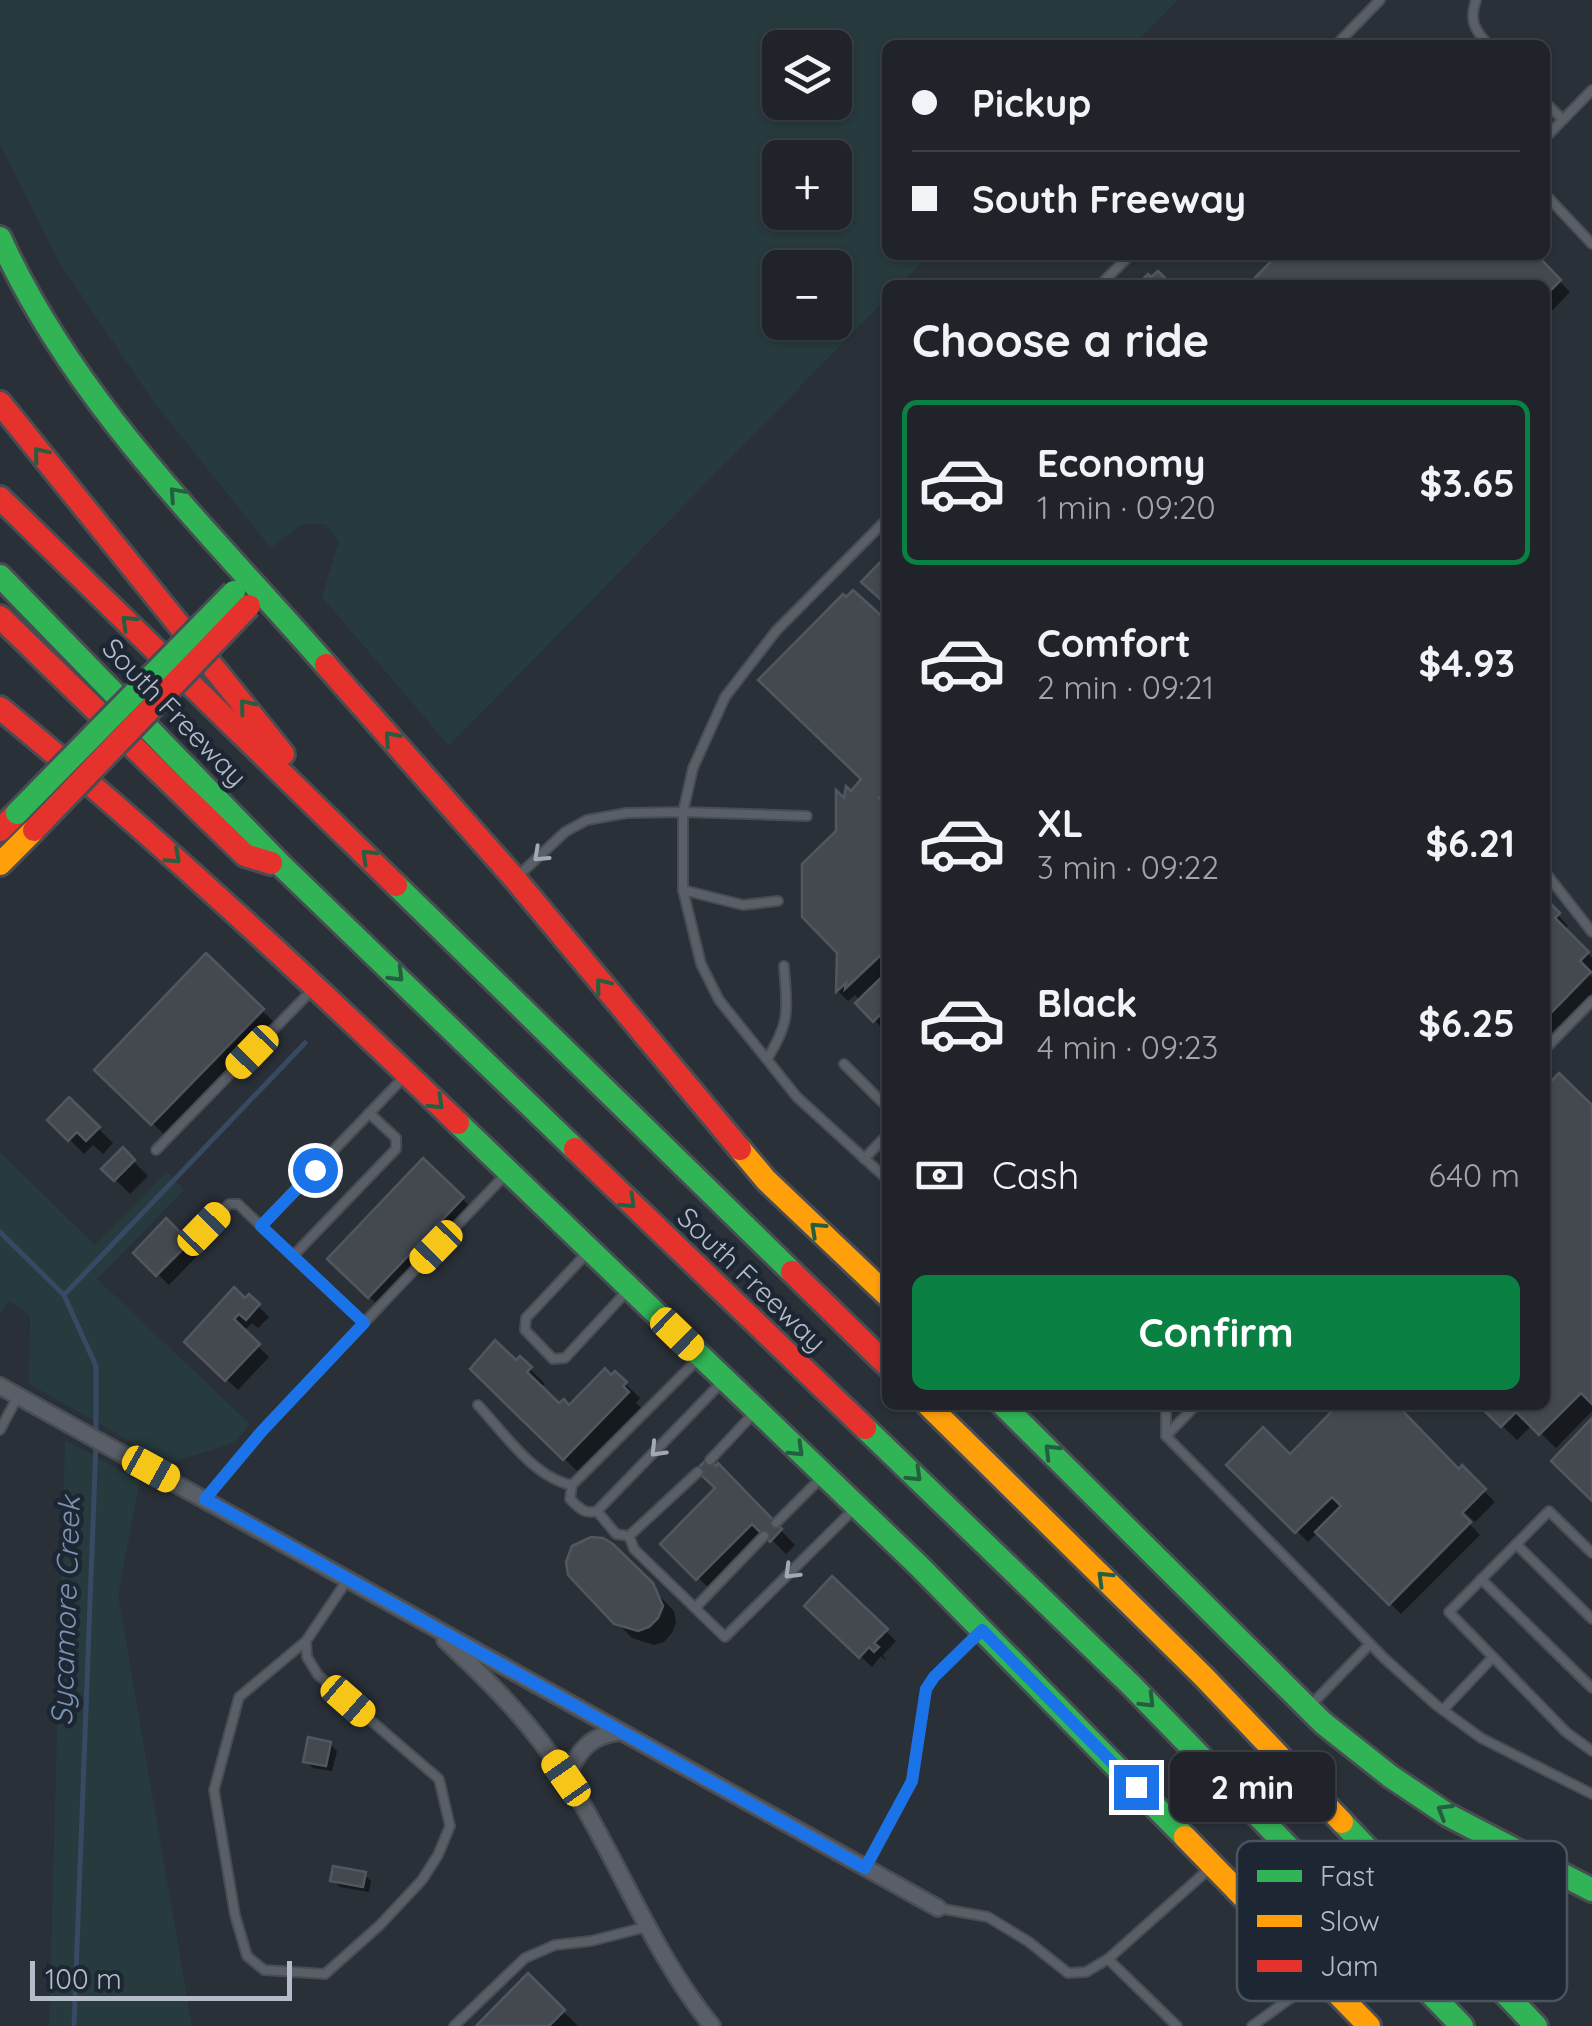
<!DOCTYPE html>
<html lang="en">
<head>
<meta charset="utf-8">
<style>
  body { margin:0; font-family:Quicksand,sans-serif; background:#2d3036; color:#f1f3f6; height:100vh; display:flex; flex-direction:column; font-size:38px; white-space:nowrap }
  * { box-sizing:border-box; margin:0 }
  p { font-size:32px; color:#a2a4a8 }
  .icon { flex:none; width:55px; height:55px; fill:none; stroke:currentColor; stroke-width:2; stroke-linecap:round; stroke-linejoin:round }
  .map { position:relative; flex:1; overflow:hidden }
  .side { position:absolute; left:882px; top:280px; width:668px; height:1130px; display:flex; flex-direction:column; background:#20242a; border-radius:15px; box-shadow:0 2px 8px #0004,0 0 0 2px #3d4147 }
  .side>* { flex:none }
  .hud { position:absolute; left:882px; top:40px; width:668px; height:220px; border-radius:15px; box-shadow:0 2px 8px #0004,0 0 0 2px #3d4147; display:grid; align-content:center; height:220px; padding:0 30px; background:#20242a }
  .tools { position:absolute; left:762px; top:30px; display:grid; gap:20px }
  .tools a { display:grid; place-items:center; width:90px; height:90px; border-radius:15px; background:#20242a; box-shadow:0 2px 8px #0004,0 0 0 2px #3d4147; font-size:50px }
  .scale { position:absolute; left:30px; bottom:25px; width:262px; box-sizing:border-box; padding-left:10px; border:5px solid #b4bcc9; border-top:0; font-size:28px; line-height:35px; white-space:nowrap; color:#b4bcc9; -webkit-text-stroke:8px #1d2633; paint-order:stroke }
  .end { position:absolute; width:45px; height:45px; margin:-22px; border:12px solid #1a73e8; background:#fff; box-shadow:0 0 0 5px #fff }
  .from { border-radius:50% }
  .bubble { position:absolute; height:70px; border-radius:15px; background:#20242a; box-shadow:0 2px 8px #0004,0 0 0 2px #3d4147; font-size:32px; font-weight:700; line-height:70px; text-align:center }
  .car { position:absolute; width:30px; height:60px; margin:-30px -15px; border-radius:12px; box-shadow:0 0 8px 2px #0007; background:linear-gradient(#f5c518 24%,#345 0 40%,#f5c518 0 76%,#345 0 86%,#f5c518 0) }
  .hud b { display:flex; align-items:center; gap:35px; height:95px; font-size:38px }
  .hud b+b { border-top:2px solid #3d4147 }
  .hud i { width:25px; height:25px; background:#f1f3f6 }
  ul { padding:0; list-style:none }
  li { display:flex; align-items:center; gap:30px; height:165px; margin:0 20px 15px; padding:0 10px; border:5px solid transparent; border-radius:15px }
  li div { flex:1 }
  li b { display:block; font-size:38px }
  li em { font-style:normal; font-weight:700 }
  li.current { border-color:#0b8043 }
  li>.icon { width:90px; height:90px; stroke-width:1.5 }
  h2 { padding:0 30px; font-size:45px; line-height:120px }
  .pay { display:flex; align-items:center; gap:25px; height:110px; padding:0 30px; font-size:38px }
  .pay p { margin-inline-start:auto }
  .action { display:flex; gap:20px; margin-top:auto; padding:20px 30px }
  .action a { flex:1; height:115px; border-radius:15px; background:#0b8043; color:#fff; font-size:40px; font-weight:700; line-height:115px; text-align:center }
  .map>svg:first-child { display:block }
</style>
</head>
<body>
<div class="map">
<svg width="1592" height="2026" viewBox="0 0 1592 2026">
  <rect width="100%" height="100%" fill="#2a3038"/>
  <g fill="#273a3e" fill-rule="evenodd">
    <path d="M0,0H1178L1134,45H888V255H929L900,285H888L887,298L449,746L322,597L339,541L325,524H302L271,548L153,401L61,265L0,144ZM780,48H835V102H780ZM780,158H835V212H780ZM780,268H835V322H780Z"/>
    <polygon points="0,1152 95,1245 167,1171 184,1190 97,1279 250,1424 234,1443 169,1463 29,1384 30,1315 9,1301 0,1314"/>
    <polygon points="65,1440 140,1481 118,1595 192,2026 49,2026"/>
  </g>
  <g fill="#0007">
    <polygon points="1281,255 1534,255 1570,292 1545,318 1545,285 1251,285"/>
    <polygon points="888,622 888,1028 885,1031 858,1003 861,1001 855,995 848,1001 838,991 839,832 846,803 864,779"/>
    <polygon points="1545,901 1568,926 1564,930 1592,958 1592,970 1589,974 1592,977 1592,993 1545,1040"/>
    <polygon points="206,957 277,1025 168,1138 97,1070"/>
    <polygon points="1545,1091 1592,1108 1592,1411 1556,1448 1532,1425 1517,1440 1481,1405 1545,1405"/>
    <polygon points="69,1100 113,1143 103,1154 93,1145 84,1154 50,1120"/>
    <polygon points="123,1151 148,1176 130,1194 105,1169"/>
    <polygon points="423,1161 477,1213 384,1311 330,1259"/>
    <polygon points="166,1222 199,1254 169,1285 136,1253"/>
    <polygon points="249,1297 269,1317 258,1328 252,1323 243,1332 269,1357 238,1390 187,1342"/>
    <polygon points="520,1359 545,1384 540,1388 559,1406 570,1408 615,1374 640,1398 636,1403 642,1409 579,1473 474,1369 516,1364"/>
    <polygon points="1341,1405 1392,1405 1459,1472 1462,1469 1495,1502 1475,1522 1464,1512 1461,1515 1480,1535 1401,1614 1318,1532 1308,1542 1230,1465 1290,1457"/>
    <polygon points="718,1466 795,1545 786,1554 768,1536 713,1592 663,1544 718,1489 716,1469"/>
    <polygon points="611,1546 674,1611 676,1622 672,1633 664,1642 654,1645 632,1638 570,1574"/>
    <polygon points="832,1580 896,1641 883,1655 886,1661 881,1656 872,1667 808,1606"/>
    <polygon points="330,1744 337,1751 332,1771 313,1768 306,1761"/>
    <polygon points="364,1875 371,1881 369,1892 340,1887 333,1880"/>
    <polygon points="528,1977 578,2026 480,2026"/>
  </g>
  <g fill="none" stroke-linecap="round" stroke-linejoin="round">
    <g stroke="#384963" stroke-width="5">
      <polyline points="0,1232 64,1295 96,1366 96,1433"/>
      <polyline points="64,1295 305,1043"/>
      <polyline points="74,2026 96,1444"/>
    </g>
  </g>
  <g fill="#444950" stroke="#52575f" stroke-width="2.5">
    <polygon points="1277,255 1537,255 1561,280 1545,296 1545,285 1248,285"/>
    <polygon points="1158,271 1169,282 1166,285 1137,285 1148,274 1151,277"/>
    <polygon points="888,554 888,606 861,582"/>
    <polygon points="853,590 886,620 888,619 888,792 879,798 888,807 888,955 884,952 845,989 846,983 836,992 837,953 802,917 802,864 836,831 836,790 844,798 846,786 851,791 861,779 758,680 843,594 846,597"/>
    <polygon points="1545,898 1560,913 1555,918 1589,952 1580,961 1591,972 1545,1019"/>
    <polygon points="206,953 264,1009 151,1125 94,1070"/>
    <polygon points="888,971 888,1013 883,1018 880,1015 873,1022 855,1003"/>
    <polygon points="1559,1073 1592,1105 1592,1404 1581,1393 1539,1435 1516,1412 1501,1427 1478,1405 1545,1405 1545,1088"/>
    <polygon points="69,1097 100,1127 86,1141 77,1132 68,1141 47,1120"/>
    <polygon points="123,1147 135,1160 114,1181 101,1169"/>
    <polygon points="423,1158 464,1197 368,1298 327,1259"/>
    <polygon points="166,1218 190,1242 156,1276 133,1253"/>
    <polygon points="234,1287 245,1298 249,1294 260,1304 246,1320 239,1314 234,1319 260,1344 225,1381 184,1342"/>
    <polygon points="495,1340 516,1360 520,1356 532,1367 527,1372 559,1403 564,1399 569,1405 605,1368 611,1375 615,1371 627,1382 623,1386 629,1392 563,1460 470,1369"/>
    <polygon points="1338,1405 1397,1405 1459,1469 1462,1465 1486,1489 1462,1513 1471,1522 1389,1605 1315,1532 1341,1506 1332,1497 1295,1533 1226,1465 1263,1427 1290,1454"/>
    <polygon points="1592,1418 1592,1501 1551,1461"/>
    <polygon points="708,1458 716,1466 718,1463 782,1529 770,1542 752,1524 696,1580 660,1544 715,1488 696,1470"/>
    <polygon points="591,1537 603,1538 613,1544 653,1583 663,1606 658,1618 649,1627 638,1631 614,1624 568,1575 566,1562 572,1546"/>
    <polygon points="832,1576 888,1629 874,1643 879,1647 874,1652 869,1647 859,1658 804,1606"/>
    <polygon points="308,1737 331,1742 326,1766 303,1762"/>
    <polygon points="333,1866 366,1872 363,1887 330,1881"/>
    <polygon points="528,1973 565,2010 549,2026 476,2026"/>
  </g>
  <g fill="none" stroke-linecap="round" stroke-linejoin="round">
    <g stroke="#484c53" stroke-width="12">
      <g id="lane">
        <path d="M1476,0C1469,20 1474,30 1489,45"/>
        <polyline points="1336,45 1380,0"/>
        <polyline points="1545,102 1563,120"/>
        <polyline points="1545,138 1592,90"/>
        <polyline points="1545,194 1592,244"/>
        <polyline points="1100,285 1130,255"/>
        <polyline points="888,518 776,631 725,697 693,768 683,812 683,890 701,964 719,1000 797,1097 888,1180"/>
        <polyline points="1545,872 1592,932"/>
        <polyline points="518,876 565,832 587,820 627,813 683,812 807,816"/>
        <polyline points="683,890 743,905 778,901"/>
        <polyline points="1545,1049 1592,1001"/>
        <path d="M767,1059C791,1021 787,1010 784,966"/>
        <polyline points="844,1064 888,1108"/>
        <polyline points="404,1077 261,1226 364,1323 508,1172"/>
        <polyline points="156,1150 313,989"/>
        <polyline points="864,1159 888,1134"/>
        <polyline points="204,1229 229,1204 238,1204 261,1226"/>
        <polyline points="587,1253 526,1318 525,1330 553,1359 565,1358 628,1290"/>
        <polyline points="293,1256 396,1149 396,1138 369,1113"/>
        <path d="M478,1405C503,1432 534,1478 572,1485"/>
        <polyline points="1163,1405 1166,1413 1166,1436 1384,1658 1436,1705 1481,1738 1592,1794"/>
        <polyline points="0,1430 18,1396"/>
        <polyline points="1166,1436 1196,1405"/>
        <polyline points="710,1460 755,1412"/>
        <polyline points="698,1472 629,1536 616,1534 597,1511 721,1383"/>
        <polyline points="205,1499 262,1431 364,1323"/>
        <path d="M597,1511C585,1515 578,1507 570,1499L572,1485L697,1360"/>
        <polyline points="776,1523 822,1477"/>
        <polyline points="629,1536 634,1549 725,1637 853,1510"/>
        <polyline points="1516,1544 1592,1619"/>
        <polyline points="1481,1579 1592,1688"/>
        <polyline points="695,1608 764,1536"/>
        <polyline points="306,1641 239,1697 214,1790 235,1915 247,1956 264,1970 325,1974 380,1925 422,1880 438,1855 450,1826 439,1779 318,1675 307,1657 306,1641 348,1579"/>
        <polyline points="1493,1657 1566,1732 1592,1751"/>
        <polyline points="1311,1705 1370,1644"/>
        <polyline points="1443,1710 1493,1657 1449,1612 1549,1511 1592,1553"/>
        <polyline points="865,1869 912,1781 926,1689 934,1677 979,1633"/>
        <polyline points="938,1908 988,1917 1029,1942 1068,1973 1086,1972 1108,1959"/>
        <polyline points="454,2026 525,1958 555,1945 591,1941 646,1927"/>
        <polyline points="1177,2026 1108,1959 1209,1869"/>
        <polyline points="1252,2026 1317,1979"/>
      </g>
    </g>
    <g stroke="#484c53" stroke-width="20">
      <g id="street">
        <polyline points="0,1386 938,1908"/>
        <path d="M445,1640C490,1682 532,1724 566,1777C618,1858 650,1950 712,2026"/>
        <path d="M566,1778C578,1751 590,1735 620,1732"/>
      </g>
    </g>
    <g stroke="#484c53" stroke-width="28">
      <g id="fast">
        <path d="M0,238C74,402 209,531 326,665"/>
        <polyline points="0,576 282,866 575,1149"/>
        <polyline points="396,885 792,1272"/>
        <polyline points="458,1123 919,1566 1185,1837"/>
        <polyline points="1003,1405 1323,1723 1390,1776 1448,1815 1592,1890"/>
        <polyline points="865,1428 1131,1685 1462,2026"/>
        <polyline points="1342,1822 1536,2026"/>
      </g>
    </g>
    <g stroke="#484c53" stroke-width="28">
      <g id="slow">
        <polyline points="0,864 34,830"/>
        <polyline points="740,1149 766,1180 888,1296"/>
        <polyline points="928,1405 1203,1676 1342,1822"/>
        <polyline points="1185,1837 1369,2026"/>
      </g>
    </g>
    <g stroke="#484c53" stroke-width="28">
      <g id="jam">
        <polyline points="0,403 283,754"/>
        <polyline points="0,498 396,885"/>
        <polyline points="0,617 245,855 271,863"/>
        <polyline points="326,665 515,879 740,1149"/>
        <path d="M0,708C159,839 310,980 458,1123"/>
        <polyline points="0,830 17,813"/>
        <polyline points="575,1149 865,1428"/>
        <polyline points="792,1272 888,1366"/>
      </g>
    </g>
    <use href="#lane" stroke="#5a5e66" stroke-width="8"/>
    <use href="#street" stroke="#5a5e66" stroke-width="15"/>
    <use href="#fast" stroke="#30b455" stroke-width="22"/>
    <use href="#slow" stroke="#ff9f0a" stroke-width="22"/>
    <use href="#jam" stroke="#e5322d" stroke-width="22"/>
    <g stroke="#484c53" stroke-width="28" stroke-linecap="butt">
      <polyline id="fast-bridge" points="17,813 234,592"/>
    </g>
    <g stroke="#484c53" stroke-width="28" stroke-linecap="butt">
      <polyline id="jam-bridge" points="34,830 249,606"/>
    </g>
    <use href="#fast-bridge" stroke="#30b455" stroke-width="22"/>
    <use href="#jam-bridge" stroke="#e5322d" stroke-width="22"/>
  </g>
  <defs><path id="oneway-chevron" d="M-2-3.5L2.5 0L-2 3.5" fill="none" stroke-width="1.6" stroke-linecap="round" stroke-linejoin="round" transform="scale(2.5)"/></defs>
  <g stroke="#255f41">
    <use href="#oneway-chevron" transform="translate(40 454) rotate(-129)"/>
    <use href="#oneway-chevron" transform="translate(176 494) rotate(-132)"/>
    <use href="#oneway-chevron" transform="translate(128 622) rotate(-136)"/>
    <use href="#oneway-chevron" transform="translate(246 706) rotate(-129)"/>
    <use href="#oneway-chevron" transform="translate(391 738) rotate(-131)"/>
    <use href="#oneway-chevron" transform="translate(368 856) rotate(-136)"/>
    <use href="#oneway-chevron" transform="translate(174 857) rotate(42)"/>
    <use href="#oneway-chevron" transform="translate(397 975) rotate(45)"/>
    <use href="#oneway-chevron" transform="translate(602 985) rotate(-129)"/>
    <use href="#oneway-chevron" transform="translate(437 1103) rotate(44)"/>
    <use href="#oneway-chevron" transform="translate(629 1202) rotate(44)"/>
    <use href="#oneway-chevron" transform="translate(817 1229) rotate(-137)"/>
    <use href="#oneway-chevron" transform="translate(797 1450) rotate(44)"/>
    <use href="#oneway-chevron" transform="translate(1051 1451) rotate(-135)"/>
    <use href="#oneway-chevron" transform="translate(915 1475) rotate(44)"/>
    <use href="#oneway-chevron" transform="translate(1104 1578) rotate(-136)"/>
    <use href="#oneway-chevron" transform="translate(1148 1701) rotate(45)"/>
    <use href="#oneway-chevron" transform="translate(1444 1811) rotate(-149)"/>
  </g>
  <g stroke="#a2a9b5">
    <use href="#oneway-chevron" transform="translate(540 855) rotate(137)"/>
    <use href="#oneway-chevron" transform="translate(657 1450) rotate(134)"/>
    <use href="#oneway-chevron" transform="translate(791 1572) rotate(135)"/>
  </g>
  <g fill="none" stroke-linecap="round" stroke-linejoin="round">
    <polyline stroke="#1a73e8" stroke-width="12" points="315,1170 261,1226 364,1323 262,1431 205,1499 865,1868 912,1781 926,1689 934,1677 982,1630 1136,1787"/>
  </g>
  <g text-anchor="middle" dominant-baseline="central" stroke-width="9" stroke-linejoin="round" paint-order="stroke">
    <g font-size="28" fill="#b4bcc9" stroke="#1d2633">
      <text transform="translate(175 712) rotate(46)">South Freeway</text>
      <text transform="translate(752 1279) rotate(44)">South Freeway</text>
    </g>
    <g font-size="30" font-style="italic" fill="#7c92b1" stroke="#1d2633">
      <text transform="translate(65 1611) rotate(-88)">Sycamore Creek</text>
    </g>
  </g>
  <rect x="1237" y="1841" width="330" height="160" rx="15" fill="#1d2633" stroke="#4a5360" stroke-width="2.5"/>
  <rect x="1257" y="1870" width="45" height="12" fill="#30b455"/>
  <rect x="1257" y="1915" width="45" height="12" fill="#ff9f0a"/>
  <rect x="1257" y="1960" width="45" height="12" fill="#e5322d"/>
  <g font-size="28" fill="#b4bcc9">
    <text x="1320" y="1886">Fast</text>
    <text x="1320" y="1931">Slow</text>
    <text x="1320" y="1976">Jam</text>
  </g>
</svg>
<div class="tools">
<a><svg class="icon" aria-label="layers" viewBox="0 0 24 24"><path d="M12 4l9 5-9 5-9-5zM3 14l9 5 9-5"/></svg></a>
<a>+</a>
<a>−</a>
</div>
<div class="scale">100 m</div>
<i class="end from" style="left:315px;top:1170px"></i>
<i class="end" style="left:1136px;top:1787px"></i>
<div class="bubble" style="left:1170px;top:1752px;width:165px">2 min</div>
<i class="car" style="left:252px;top:1052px;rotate:224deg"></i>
<i class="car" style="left:204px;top:1229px;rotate:44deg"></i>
<i class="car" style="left:436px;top:1247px;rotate:224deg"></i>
<i class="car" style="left:677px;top:1334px;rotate:134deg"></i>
<i class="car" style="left:151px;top:1469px;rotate:119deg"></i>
<i class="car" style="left:348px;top:1701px;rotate:131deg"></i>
<i class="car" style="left:566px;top:1778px;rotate:325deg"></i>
<div class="hud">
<b><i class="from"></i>Pickup</b>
<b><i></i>South Freeway</b>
</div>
<section class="side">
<h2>Choose a ride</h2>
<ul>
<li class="current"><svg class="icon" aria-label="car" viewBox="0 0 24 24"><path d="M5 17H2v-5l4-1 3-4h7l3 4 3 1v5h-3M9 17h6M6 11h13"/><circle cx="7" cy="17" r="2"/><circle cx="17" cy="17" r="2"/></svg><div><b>Economy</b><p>1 min · 09:20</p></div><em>$3.65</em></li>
<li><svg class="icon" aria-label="car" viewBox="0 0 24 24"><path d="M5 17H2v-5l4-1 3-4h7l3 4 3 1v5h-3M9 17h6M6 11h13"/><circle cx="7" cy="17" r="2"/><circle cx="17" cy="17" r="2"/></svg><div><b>Comfort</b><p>2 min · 09:21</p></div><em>$4.93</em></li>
<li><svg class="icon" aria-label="car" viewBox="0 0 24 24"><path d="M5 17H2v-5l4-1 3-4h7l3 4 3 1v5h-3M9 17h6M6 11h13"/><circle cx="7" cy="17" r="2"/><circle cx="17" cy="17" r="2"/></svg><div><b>XL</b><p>3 min · 09:22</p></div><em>$6.21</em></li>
<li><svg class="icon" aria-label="car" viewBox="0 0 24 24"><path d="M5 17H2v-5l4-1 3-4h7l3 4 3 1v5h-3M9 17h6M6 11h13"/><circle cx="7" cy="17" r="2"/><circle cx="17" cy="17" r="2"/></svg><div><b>Black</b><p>4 min · 09:23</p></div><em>$6.25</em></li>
</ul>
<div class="pay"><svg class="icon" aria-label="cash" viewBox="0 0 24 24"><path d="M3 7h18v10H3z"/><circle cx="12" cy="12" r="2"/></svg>Cash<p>640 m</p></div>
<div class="action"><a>Confirm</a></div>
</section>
</div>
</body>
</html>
